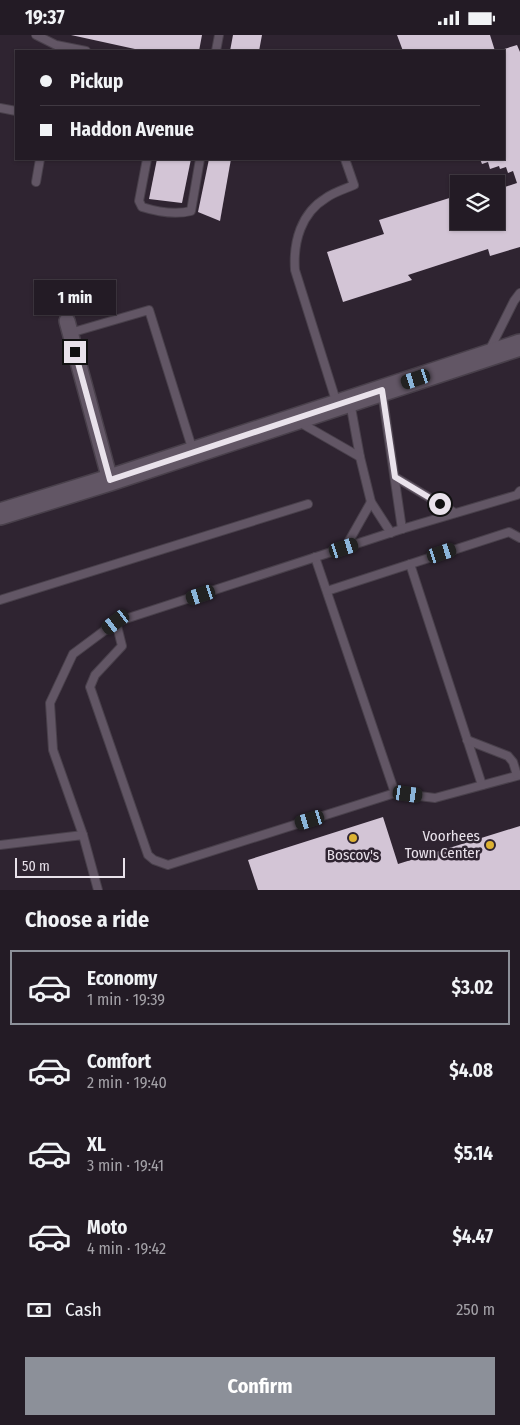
<!DOCTYPE html>
<html lang="en">
<head>
<meta charset="utf-8">
<style>
  body { margin:0; font-family:"Fira Sans Condensed",sans-serif; background:#2f2832; color:#f1f3f6; height:100vh; display:flex; flex-direction:column; font-size:19px; white-space:nowrap }
  * { box-sizing:border-box; margin:0 }
  p { font-size:16px; color:#a3a1a7 }
  .icon { flex:none; width:28px; height:28px; fill:none; stroke:currentColor; stroke-width:2; stroke-linecap:round; stroke-linejoin:round }
  .map { position:relative; height:855px; overflow:hidden }
  .sheet { display:flex; flex-direction:column; background:#231b25; flex:1 }
  .sheet>* { flex:none }
  .banner { position:absolute; left:15px; top:15px; width:490px; height:110px; border-radius:0px; box-shadow:0 1px 4px #0004,0 0 0 1px #403942; display:grid; align-content:center; height:110px; padding:0 25px; background:#231b25 }
  .fabs { position:absolute; left:450px; top:140px; display:grid; gap:10px }
  .fabs a { display:grid; place-items:center; width:55px; height:55px; border-radius:0px; background:#231b25; box-shadow:0 1px 4px #0004,0 0 0 1px #403942; font-size:25px }
  .scale { position:absolute; left:15px; bottom:12px; width:110px; box-sizing:border-box; padding-left:5px; border:2px solid #e9e2eb; border-top:0; font-size:14px; line-height:18px; white-space:nowrap; color:#e9e2eb; -webkit-text-stroke:4px #2f2431; paint-order:stroke }
  .end { position:absolute; width:22px; height:22px; margin:-11px; border:6px solid #e9e2eb; background:#111; box-shadow:0 0 0 2px #111 }
  .from { border-radius:50% }
  .bubble { position:absolute; height:35px; border-radius:0px; background:#231b25; box-shadow:0 1px 4px #0004,0 0 0 1px #403942; font-size:16px; font-weight:700; line-height:35px; text-align:center }
  .car { position:absolute; width:15px; height:30px; margin:-15px -8px; border-radius:6px; box-shadow:0 0 4px 1px #0007; background:linear-gradient(#222 24%,#8ab4d8 0 40%,#222 0 76%,#8ab4d8 0 86%,#222 0) }
  .banner b { display:flex; align-items:center; gap:18px; height:48px; font-size:19px }
  .banner b+b { border-top:1px solid #403942 }
  .banner i { width:12px; height:12px; background:#f1f3f6 }
  ul { padding:0; list-style:none }
  li { display:flex; align-items:center; gap:15px; height:75px; margin:0 10px 8px; padding:0 15px; border:2px solid transparent; border-radius:0px }
  li div { flex:1 }
  li b { display:block; font-size:19px }
  li em { font-style:normal; font-weight:700 }
  li.on { border-color:#8c9099 }
  li>.icon { width:45px; height:45px; stroke-width:1.5 }
  h2 { padding:0 25px; font-size:22px; line-height:60px }
  .pay { display:flex; align-items:center; gap:12px; height:55px; padding:0 25px; font-size:19px }
  .pay p { margin-inline-start:auto }
  .button { display:flex; gap:10px; margin-top:auto; padding:10px 25px }
  .button a { flex:1; height:58px; border-radius:0px; background:#8c9099; color:#fff; font-size:20px; font-weight:700; line-height:58px; text-align:center }
  .status { display:flex; justify-content:space-between; align-items:center; height:35px; padding:0 25px; background:#231b25; direction:ltr }
  .status svg { height:14px; fill:currentColor }
  .map>svg:first-child { display:block }
</style>
</head>
<body>
<div class="status"><b>19:37</b><svg viewBox="0 0 49 12"><path d="M0 12V9h3v3zM5 12V6h3v6zM10 12V3h3v9zM15 12V0h3v12zM26 1h20v11H26zM47 4h2v5h-2z"/></svg></div>
<div class="map">
<svg width="520" height="855" viewBox="0 0 520 855">
  <rect width="100%" height="100%" fill="#2f2431"/>
  <g fill="#d3c5d6">
    <polygon points="71,0 202,0 199,16 144,16"/>
    <polygon points="233,0 262,0 259,16 230,16"/>
    <polygon points="397,0 490,0 495,16 403,16"/>
    <polygon points="517,10 520,17 520,212 490,221 488,214 408,240 412,245 343,267 327,217 384,199 379,185 459,160 459,186 496,186 496,155 517,148 513,136 508,138 506,132 500,134 499,131 490,134 488,127 482,129 480,124 504,124 504,16 498,16"/>
    <polygon points="157,124 191,124 182,168 149,164"/>
    <polygon points="209,124 231,124 220,186 198,177"/>
    <polygon points="383,782 398,829 520,791 520,855 258,855 248,825"/>
  </g>
  <g fill="none" stroke-linecap="round" stroke-linejoin="round">
    <g stroke="#49404b" stroke-width="10">
      <g id="service">
        <polyline points="36,0 56,10 86,16"/>
        <polyline points="216,16 219,0"/>
        <polyline points="0,73 16,76"/>
        <path d="M147,124L139,166L142,172C158,177 175,180 191,176L200,124"/>
        <polyline points="36,147 40,124"/>
        <polyline points="70,298 149,275 193,416"/>
        <polyline points="489,316 514,266 520,258"/>
        <polyline points="382,357 402,494"/>
        <polyline points="350,367 360,422 371,467 391,498"/>
        <path d="M337,369L295,235C293,207 301,178 326,163C334,157 345,154 354,150L345,124"/>
        <polyline points="299,387 360,422"/>
        <polyline points="395,442 455,478"/>
        <polyline points="345,513 371,467"/>
        <polyline points="315,522 395,758"/>
        <polyline points="410,529 482,750"/>
        <polyline points="327,556 509,497 520,503"/>
        <polyline points="0,565 308,469"/>
        <polyline points="116,587 122,611 95,640 90,652 148,820 154,825 168,830 395,758 435,763 520,740"/>
        <polyline points="467,705 508,721 513,727 517,740"/>
        <polyline points="83,800 53,715 50,668 73,619 116,587 402,494 517,460 520,456"/>
        <polyline points="0,810 83,800 98,855"/>
      </g>
    </g>
    <g stroke="#49404b" stroke-width="18">
      <polyline id="minor" points="67,286 110,445"/>
    </g>
    <g stroke="#49404b" stroke-width="24">
      <polyline id="secondary" points="0,479 110,445 520,310"/>
    </g>
    <use href="#service" stroke="#625665" stroke-width="8"/>
    <use href="#minor" stroke="#625665" stroke-width="15"/>
    <use href="#secondary" stroke="#625665" stroke-width="21"/>
  </g>
  <g fill="none" stroke-linecap="round" stroke-linejoin="round">
    <polyline stroke="#e9e2eb" stroke-width="6" points="75,317 110,445 382,355 395,442 440,469"/>
  </g>
  <g fill="#dcb233" stroke="#2f2431" stroke-width="2">
    <circle cx="353" cy="803" r="5"/>
    <circle cx="490" cy="810" r="5"/>
  </g>
  <g text-anchor="middle" dominant-baseline="central" stroke-width="5" stroke-linejoin="round" paint-order="stroke">
    <g font-size="15" fill="#e9e2eb" stroke="#2f2431" text-anchor="end">
      <text x="480" y="801">Voorhees<tspan x="480" dy="17">Town Center</tspan></text>
      <text x="353" y="820" text-anchor="middle">Boscov's</text>
    </g>
  </g>
</svg>
<div class="fabs">
<a><svg class="icon" aria-label="layers" viewBox="0 0 24 24"><path d="M12 4l9 5-9 5-9-5zM3 14l9 5 9-5"/></svg></a>
</div>
<div class="scale">50 m</div>
<i class="end from" style="left:440px;top:469px"></i>
<i class="end" style="left:75px;top:317px"></i>
<div class="bubble" style="left:34px;top:245px;width:82px">1 min</div>
<i class="car" style="left:416px;top:344px;rotate:252deg"></i>
<i class="car" style="left:344px;top:513px;rotate:72deg"></i>
<i class="car" style="left:442px;top:518px;rotate:72deg"></i>
<i class="car" style="left:201px;top:560px;rotate:252deg"></i>
<i class="car" style="left:116px;top:587px;rotate:233deg"></i>
<i class="car" style="left:408px;top:759px;rotate:98deg"></i>
<i class="car" style="left:310px;top:785px;rotate:253deg"></i>
<div class="banner">
<b><i class="from"></i>Pickup</b>
<b><i></i>Haddon Avenue</b>
</div>
</div>
<section class="sheet">
<h2>Choose a ride</h2>
<ul>
<li class="on"><svg class="icon" aria-label="car" viewBox="0 0 24 24"><path d="M5 17H2v-5l4-1 3-4h7l3 4 3 1v5h-3M9 17h6M6 11h13"/><circle cx="7" cy="17" r="2"/><circle cx="17" cy="17" r="2"/></svg><div><b>Economy</b><p>1 min · 19:39</p></div><em>$3.02</em></li>
<li><svg class="icon" aria-label="car" viewBox="0 0 24 24"><path d="M5 17H2v-5l4-1 3-4h7l3 4 3 1v5h-3M9 17h6M6 11h13"/><circle cx="7" cy="17" r="2"/><circle cx="17" cy="17" r="2"/></svg><div><b>Comfort</b><p>2 min · 19:40</p></div><em>$4.08</em></li>
<li><svg class="icon" aria-label="car" viewBox="0 0 24 24"><path d="M5 17H2v-5l4-1 3-4h7l3 4 3 1v5h-3M9 17h6M6 11h13"/><circle cx="7" cy="17" r="2"/><circle cx="17" cy="17" r="2"/></svg><div><b>XL</b><p>3 min · 19:41</p></div><em>$5.14</em></li>
<li><svg class="icon" aria-label="car" viewBox="0 0 24 24"><path d="M5 17H2v-5l4-1 3-4h7l3 4 3 1v5h-3M9 17h6M6 11h13"/><circle cx="7" cy="17" r="2"/><circle cx="17" cy="17" r="2"/></svg><div><b>Moto</b><p>4 min · 19:42</p></div><em>$4.47</em></li>
</ul>
<div class="pay"><svg class="icon" aria-label="cash" viewBox="0 0 24 24"><path d="M3 7h18v10H3z"/><circle cx="12" cy="12" r="2"/></svg>Cash<p>250 m</p></div>
<div class="button"><a>Confirm</a></div>
</section>
</body>
</html>
